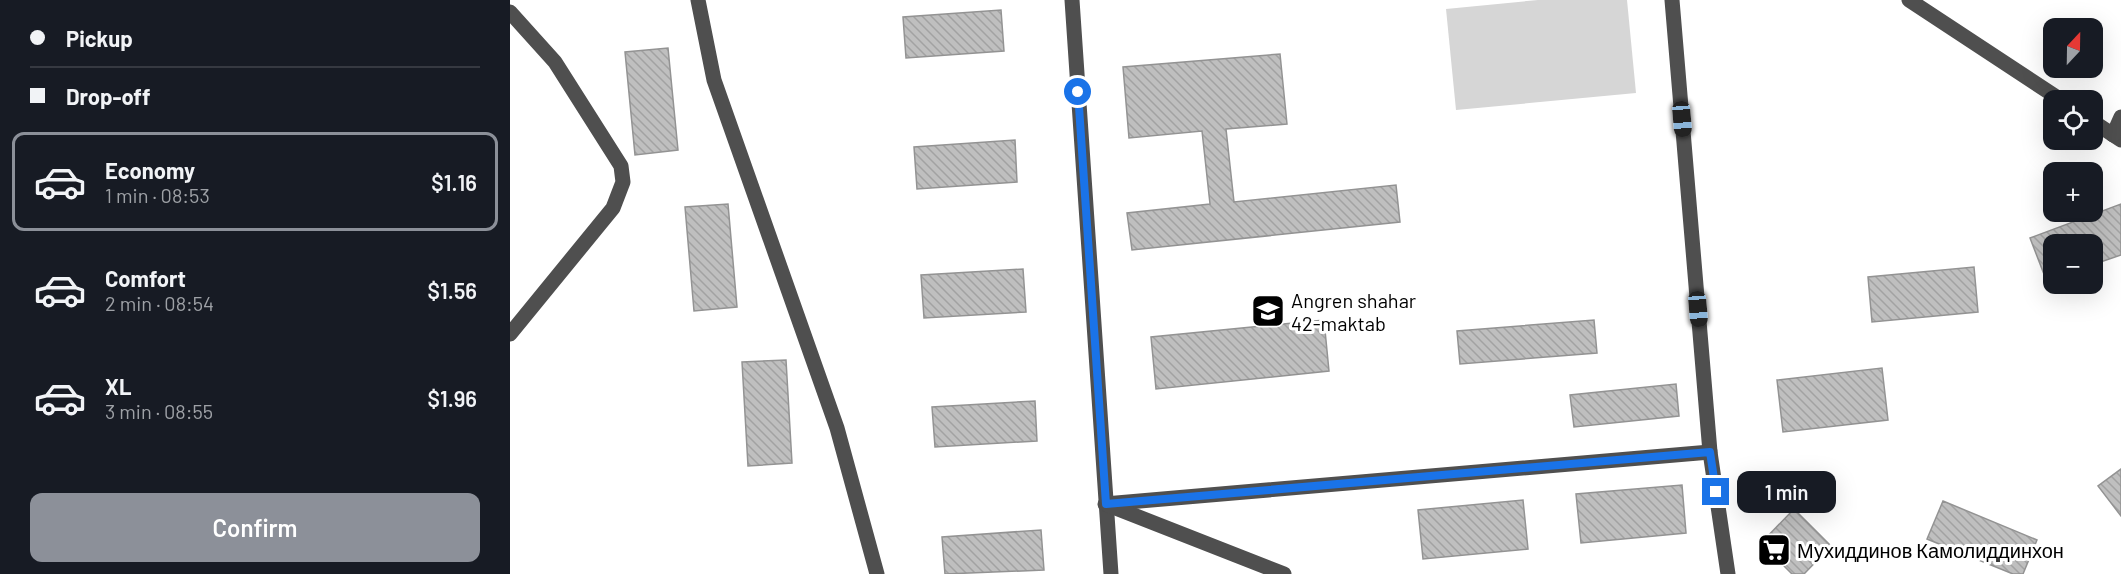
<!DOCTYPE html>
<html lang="en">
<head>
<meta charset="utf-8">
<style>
  body { margin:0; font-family:Barlow,sans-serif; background:#242831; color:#f1f3f6; height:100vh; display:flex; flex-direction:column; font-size:22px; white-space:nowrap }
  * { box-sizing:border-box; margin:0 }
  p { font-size:20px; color:#9ea1a6 }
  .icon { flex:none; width:33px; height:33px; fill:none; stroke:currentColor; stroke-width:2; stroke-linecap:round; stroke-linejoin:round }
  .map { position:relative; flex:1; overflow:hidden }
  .details { display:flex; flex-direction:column; background:#171b24; width:510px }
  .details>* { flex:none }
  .guide { display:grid; align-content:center; height:132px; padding:0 30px; background:#171b24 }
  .needle { width:39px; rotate:22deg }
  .tools { position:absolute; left:1533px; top:18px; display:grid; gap:12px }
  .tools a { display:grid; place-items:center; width:60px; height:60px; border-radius:12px; background:#171b24; box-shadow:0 6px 24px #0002; font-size:30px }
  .end { position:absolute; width:27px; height:27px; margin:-14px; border:8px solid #1a73e8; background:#fff; box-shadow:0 0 0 3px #fff }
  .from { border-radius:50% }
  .bubble { position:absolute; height:42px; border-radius:12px; background:#171b24; box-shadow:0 6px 24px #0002; font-size:20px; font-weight:600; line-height:42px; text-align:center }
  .car { position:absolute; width:18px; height:36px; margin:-18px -9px; border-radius:8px; box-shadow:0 0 4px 2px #0007; background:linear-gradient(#222 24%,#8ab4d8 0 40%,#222 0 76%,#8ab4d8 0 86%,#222 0) }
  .guide b { display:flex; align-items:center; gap:21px; height:57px; font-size:22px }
  .guide b+b { border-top:2px solid #363941 }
  .guide i { width:15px; height:15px; background:#f1f3f6 }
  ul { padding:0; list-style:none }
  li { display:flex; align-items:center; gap:18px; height:99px; margin:0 12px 9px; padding:0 18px; border:3px solid transparent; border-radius:12px }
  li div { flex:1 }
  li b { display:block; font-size:22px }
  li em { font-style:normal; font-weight:600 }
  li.active { border-color:#8c9099 }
  li>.icon { width:54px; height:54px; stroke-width:1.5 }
  .primary-button { display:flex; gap:12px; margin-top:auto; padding:12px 30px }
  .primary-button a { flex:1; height:69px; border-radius:12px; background:#8c9099; color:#fff; font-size:24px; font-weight:600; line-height:69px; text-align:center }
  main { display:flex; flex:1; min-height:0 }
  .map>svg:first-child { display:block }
</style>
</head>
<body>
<main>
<section class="details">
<div class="guide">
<b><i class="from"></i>Pickup</b>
<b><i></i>Drop-off</b>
</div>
<ul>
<li class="active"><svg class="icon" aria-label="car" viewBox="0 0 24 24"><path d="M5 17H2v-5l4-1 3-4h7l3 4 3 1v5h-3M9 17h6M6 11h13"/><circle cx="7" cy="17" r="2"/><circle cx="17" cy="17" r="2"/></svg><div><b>Economy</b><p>1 min · 08:53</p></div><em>$1.16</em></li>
<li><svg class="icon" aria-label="car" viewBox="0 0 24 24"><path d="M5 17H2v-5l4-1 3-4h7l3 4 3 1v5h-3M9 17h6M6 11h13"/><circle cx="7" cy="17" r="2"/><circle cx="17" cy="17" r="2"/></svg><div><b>Comfort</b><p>2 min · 08:54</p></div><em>$1.56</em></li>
<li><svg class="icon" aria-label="car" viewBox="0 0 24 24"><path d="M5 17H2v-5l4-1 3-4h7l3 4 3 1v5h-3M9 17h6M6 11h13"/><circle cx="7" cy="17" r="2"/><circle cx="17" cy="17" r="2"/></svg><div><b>XL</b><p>3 min · 08:55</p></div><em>$1.96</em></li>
</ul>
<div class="primary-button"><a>Confirm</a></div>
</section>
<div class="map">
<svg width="1611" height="574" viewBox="0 0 1611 574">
  <defs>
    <pattern id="building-back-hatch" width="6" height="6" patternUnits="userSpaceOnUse" patternTransform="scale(1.5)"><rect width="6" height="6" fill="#bfbfbf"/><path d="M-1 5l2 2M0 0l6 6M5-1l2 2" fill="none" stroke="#a2a2a2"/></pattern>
  </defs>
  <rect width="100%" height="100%" fill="#fff"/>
  <polygon fill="#d6d6d6" points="1028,0 1117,0 1126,93 946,110 936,9"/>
  <g fill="url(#building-back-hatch)" stroke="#939393" stroke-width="1.5">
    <polygon points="491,10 494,51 396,58 393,17"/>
    <polygon points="158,48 168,150 125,155 115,52"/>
    <polygon points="770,54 777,124 716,129 724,202 886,185 890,222 622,250 617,213 700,204 692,131 619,138 613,67"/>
    <polygon points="505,140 507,182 407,189 404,147"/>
    <polygon points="218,204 227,307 184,311 175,207"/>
    <polygon points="1611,204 1611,255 1582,265 1582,244 1544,244 1544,280 1537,282 1520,238"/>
    <polygon points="1464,267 1468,312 1362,322 1358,277"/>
    <polygon points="513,269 516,312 414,318 411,275"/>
    <polygon points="814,320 819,371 646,389 641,337"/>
    <polygon points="1084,320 1087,353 950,364 947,331"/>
    <polygon points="276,360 282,463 238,466 232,362"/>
    <polygon points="1372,368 1378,420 1273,432 1267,380"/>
    <polygon points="1166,384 1169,416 1064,427 1060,395"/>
    <polygon points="525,401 527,441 425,447 422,407"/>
    <polygon points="1611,469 1611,516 1588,486"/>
    <polygon points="1172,485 1176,533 1071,543 1066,494"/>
    <polygon points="1013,500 1018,549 913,559 908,510"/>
    <polygon points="1433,501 1527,540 1513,574 1503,574 1417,539"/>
    <polygon points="1284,509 1321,546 1294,574 1282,574 1251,543"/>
    <polygon points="531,530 534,570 435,574 432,537"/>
  </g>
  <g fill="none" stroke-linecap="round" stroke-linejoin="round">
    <g stroke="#4f4f4f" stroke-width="15">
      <polyline points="188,0 204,80 327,428 367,574"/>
      <polyline points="562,0 601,574"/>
      <polyline points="1162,0 1200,452 1218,574"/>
      <polyline points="1399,0 1551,100"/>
      <polyline points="0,12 45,62 111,166 113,182 103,208 0,334"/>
      <polyline points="1582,121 1611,140"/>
      <polyline points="1603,135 1611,117"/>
      <polyline points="595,504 1200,452"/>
      <polyline points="598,505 774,574"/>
    </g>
  </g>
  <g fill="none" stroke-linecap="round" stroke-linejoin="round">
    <polyline stroke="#1a73e8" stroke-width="8" points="568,92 596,504 1200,452 1206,492"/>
  </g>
  <defs>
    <g id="school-square" transform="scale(1.725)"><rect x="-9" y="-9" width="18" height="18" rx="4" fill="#000" stroke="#fff"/><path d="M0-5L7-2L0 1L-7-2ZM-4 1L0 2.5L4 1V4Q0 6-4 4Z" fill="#fff"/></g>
    <g id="supermarket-square" transform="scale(1.725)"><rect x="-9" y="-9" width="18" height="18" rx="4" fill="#000" stroke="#fff"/><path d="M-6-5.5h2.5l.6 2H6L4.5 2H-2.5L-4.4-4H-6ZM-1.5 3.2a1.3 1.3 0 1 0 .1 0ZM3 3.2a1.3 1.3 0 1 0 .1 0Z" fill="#fff"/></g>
  </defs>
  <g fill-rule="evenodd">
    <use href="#school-square" x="758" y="311"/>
    <use href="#supermarket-square" x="1264" y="550"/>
  </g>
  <g text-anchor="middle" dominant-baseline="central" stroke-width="6" stroke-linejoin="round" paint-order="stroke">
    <g font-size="20" fill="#000" stroke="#fff" text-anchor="start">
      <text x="781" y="300">Angren shahar<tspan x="781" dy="23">42-maktab</tspan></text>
      <text x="1287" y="550">Мухиддинов Камолиддинхон</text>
    </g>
  </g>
</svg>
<div class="tools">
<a><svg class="needle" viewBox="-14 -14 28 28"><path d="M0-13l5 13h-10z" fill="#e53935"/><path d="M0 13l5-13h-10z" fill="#9ea1a6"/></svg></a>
<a><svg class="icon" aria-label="locate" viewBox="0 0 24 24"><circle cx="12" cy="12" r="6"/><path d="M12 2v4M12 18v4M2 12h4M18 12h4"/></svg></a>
<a>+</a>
<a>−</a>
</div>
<i class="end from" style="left:568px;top:92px"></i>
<i class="end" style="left:1206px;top:492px"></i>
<div class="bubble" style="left:1227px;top:471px;width:99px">1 min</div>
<i class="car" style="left:1172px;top:119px;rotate:175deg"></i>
<i class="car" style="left:1188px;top:309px;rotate:175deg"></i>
</div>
</main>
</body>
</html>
